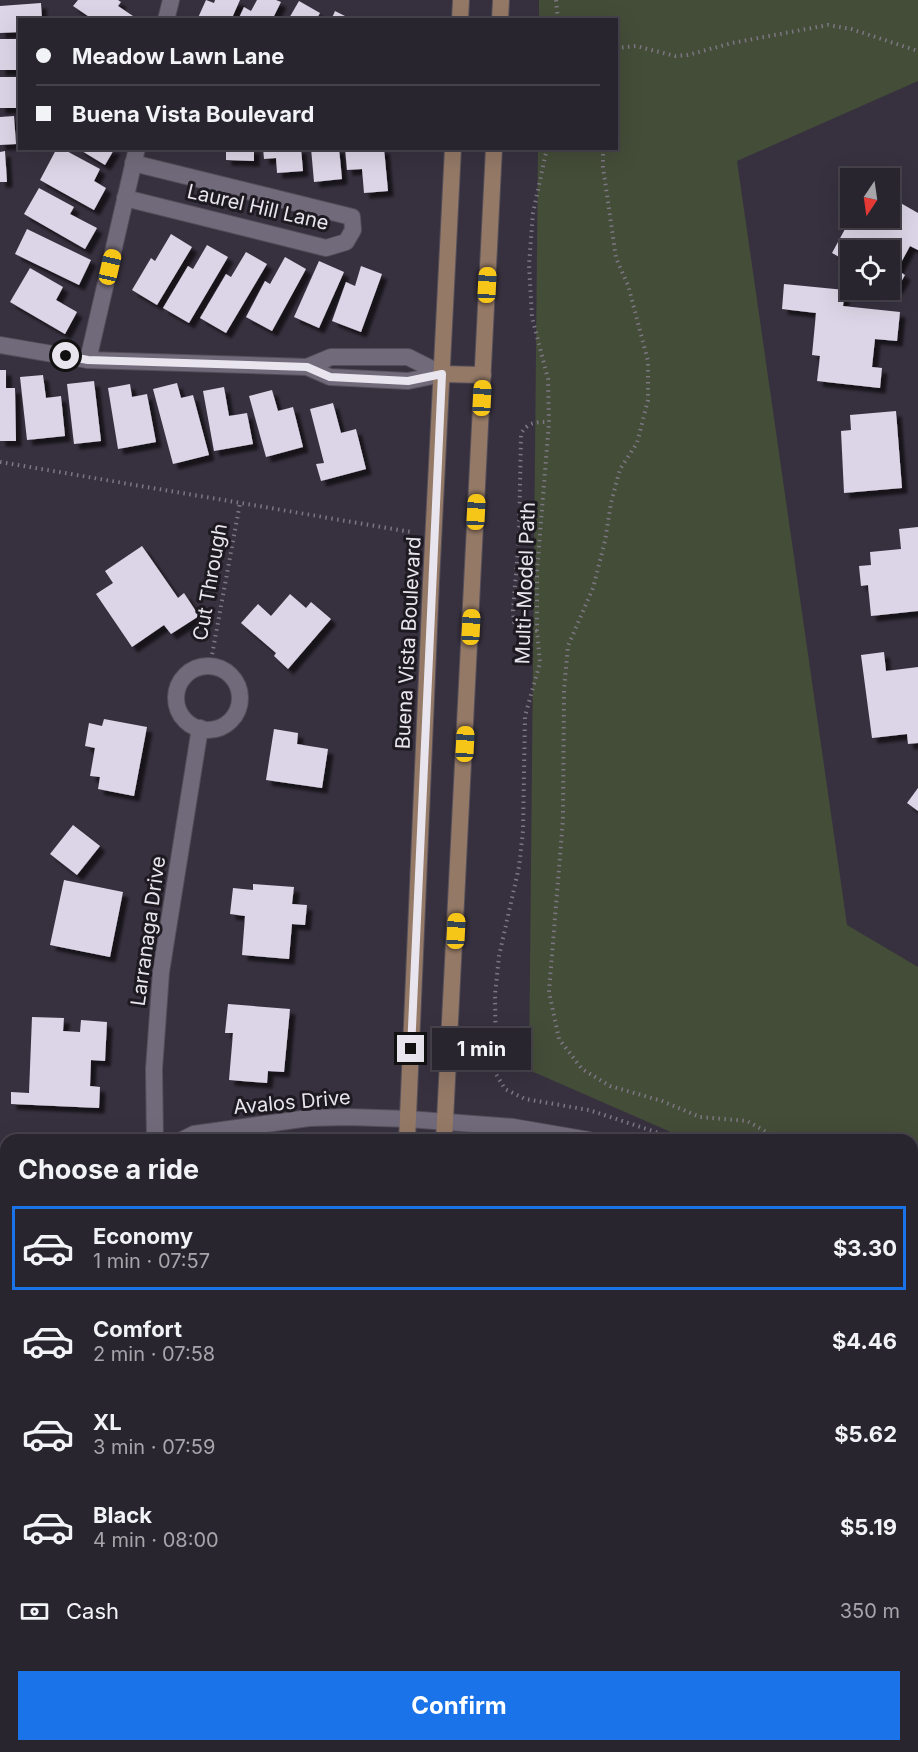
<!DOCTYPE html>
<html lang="en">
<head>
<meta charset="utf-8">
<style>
  body { margin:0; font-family:Inter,sans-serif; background:#312d37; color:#f1f3f6; height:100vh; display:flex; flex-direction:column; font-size:22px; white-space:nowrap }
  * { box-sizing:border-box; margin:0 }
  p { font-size:20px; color:#a5a5aa }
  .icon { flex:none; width:33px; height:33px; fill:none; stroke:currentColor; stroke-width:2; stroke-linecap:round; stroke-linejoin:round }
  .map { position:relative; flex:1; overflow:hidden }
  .details { position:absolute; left:0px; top:1134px; width:918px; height:618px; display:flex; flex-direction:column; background:#29252f; border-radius:18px 18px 0 0; box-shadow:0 6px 24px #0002,0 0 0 2px #45424b }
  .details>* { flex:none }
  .guide { position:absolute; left:18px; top:18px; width:600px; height:132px; border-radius:0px; box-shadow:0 6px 24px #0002,0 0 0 2px #45424b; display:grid; align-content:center; height:132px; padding:0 18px; background:#29252f }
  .needle { width:39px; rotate:193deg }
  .buttons { position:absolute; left:840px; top:168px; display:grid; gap:12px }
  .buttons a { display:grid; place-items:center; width:60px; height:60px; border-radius:0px; background:#29252f; box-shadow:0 6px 24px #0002,0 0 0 2px #45424b; font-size:30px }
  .end { position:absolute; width:27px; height:27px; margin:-14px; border:8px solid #e9e5ee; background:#111; box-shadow:0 0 0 3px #111 }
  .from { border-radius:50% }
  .bubble { position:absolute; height:42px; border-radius:0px; background:#29252f; box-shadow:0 6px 24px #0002,0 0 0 2px #45424b; font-size:20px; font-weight:700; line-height:42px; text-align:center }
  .car { position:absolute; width:18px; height:36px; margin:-18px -9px; border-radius:8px; box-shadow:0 0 4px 2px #0007; background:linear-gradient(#f5c518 24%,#345 0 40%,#f5c518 0 76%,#345 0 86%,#f5c518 0) }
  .guide b { display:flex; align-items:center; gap:21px; height:57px; font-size:22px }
  .guide b+b { border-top:2px solid #45424b }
  .guide i { width:15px; height:15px; background:#f1f3f6 }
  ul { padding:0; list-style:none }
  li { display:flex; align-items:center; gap:18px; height:84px; margin:0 12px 9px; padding:0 6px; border:3px solid transparent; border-radius:0px }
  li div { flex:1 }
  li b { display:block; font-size:22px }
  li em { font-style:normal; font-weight:700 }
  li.current { border-color:#1a73e8 }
  li>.icon { width:54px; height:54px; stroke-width:1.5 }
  h2 { padding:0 18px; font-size:27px; line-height:72px }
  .pay { display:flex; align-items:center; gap:15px; height:66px; padding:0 18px; font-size:22px }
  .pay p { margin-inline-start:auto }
  .action { display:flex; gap:12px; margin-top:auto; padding:12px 18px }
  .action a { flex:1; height:69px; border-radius:0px; background:#1a73e8; color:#fff; font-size:24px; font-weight:700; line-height:69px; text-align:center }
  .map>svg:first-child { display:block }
</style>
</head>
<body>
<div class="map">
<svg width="918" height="1752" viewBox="0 0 918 1752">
  <defs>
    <filter id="shadow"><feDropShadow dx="5.5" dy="5.5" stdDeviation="1.5" flood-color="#0009"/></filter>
  </defs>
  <rect width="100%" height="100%" fill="#37313f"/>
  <polygon fill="#444d38" points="539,0 918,0 918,81 737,161 847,925 918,967 918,1297 912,1274 912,1140 689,1140 529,1070 538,149 616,148 616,20 539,19"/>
  <g fill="#dcd5e7" filter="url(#shadow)">
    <polygon points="78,0 118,0 121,2 118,6 139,20 94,20 73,6"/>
    <polygon points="206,0 214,3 215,0 240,0 231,20 197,20"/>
    <polygon points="257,0 276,0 281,2 272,20 238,20 244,7 251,11"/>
    <polygon points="299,1 320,13 316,20 288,20"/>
    <polygon points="41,3 42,20 20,20 20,32 0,33 0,6"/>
    <polygon points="335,11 353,20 331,20"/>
    <rect x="0" y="39" width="20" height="31"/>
    <rect x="0" y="77" width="20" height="31"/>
    <polygon points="14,116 16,144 0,145 0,117"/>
    <polygon points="57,148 61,148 100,169 94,181 106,188 94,210 40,180"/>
    <polygon points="77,148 115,148 105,165"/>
    <polygon points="226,148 254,148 254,161 226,160"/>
    <polygon points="263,148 301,148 303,171 277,173 276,158 264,159"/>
    <polygon points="311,148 339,148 342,179 314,182"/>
    <polygon points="345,148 384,148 388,191 364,193 362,169 347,170"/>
    <polygon points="5,151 7,182 0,182 0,152"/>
    <polygon points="39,188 74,207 70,214 97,228 85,249 24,214"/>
    <polygon points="890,197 918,213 918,250 910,246 897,270 905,275 897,289 890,285 890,250 850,250 850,263 832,253 851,218 890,218"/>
    <polygon points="27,229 91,260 79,285 15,254"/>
    <polygon points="171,234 192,247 157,305 132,290 151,258 155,261"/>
    <polygon points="207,245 228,257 189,323 163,308 188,266 193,269"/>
    <polygon points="246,252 267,264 226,333 200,318 226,274 231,277"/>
    <polygon points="285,257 306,269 272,331 246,317 265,281 270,284"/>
    <polygon points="319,261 344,272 319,328 294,317"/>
    <polygon points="361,266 382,274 361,332 332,321 346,282 355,286"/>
    <polygon points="30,268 63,287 56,300 77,312 65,334 10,302"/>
    <polygon points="784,284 845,290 843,306 900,312 897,341 875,339 872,367 882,368 880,388 817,381 820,356 812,355 816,313 782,309"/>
    <polygon points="0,370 6,370 6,388 15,388 16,441 0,441"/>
    <polygon points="43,375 46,398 61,396 65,436 27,440 20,377"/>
    <polygon points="94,381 101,441 74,444 67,384"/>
    <polygon points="177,383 181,398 193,395 209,455 173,464 153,389"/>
    <polygon points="130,384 132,397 147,394 156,442 118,449 108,388"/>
    <polygon points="224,387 229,416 247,413 253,444 214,451 203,391"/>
    <polygon points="272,390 278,411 293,407 303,447 266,457 249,396"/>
    <polygon points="333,403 341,433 356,429 366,469 321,481 316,464 324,463 310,409"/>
    <polygon points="896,411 902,488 844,493 841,431 851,430 850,415"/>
    <polygon points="918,527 918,611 871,616 868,585 861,586 859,566 871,565 870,552 901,549 899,529"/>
    <polygon points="142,546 178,598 184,593 199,616 171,634 164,625 132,647 96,594 113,583 105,571"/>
    <polygon points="290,594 306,608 311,602 331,619 288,669 274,656 276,653 241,623 258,604 271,616"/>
    <polygon points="884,652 886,671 918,667 918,743 908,744 907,734 872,738 861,655"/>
    <polygon points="104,719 147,727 134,796 98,789 100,777 90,776 95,748 85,746 89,723 102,726"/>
    <polygon points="274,729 298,733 297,744 328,749 322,788 266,780"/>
    <polygon points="918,788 918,811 907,803"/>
    <polygon points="73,825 100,846 77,875 50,854"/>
    <polygon points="64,880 123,892 110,957 50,945"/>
    <polygon points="253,884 294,887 292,904 307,905 305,925 292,924 289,959 242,955 245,916 230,914 233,888 253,890"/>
    <polygon points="228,1004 290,1009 284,1072 268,1071 267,1083 229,1080 233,1033 225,1033"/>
    <polygon points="32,1017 64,1018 63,1031 80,1032 81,1020 107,1022 105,1061 91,1060 90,1086 100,1087 99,1108 11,1104 11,1092 29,1093"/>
    <polygon points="918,1404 918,1437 912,1441 912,1408"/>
    <polygon points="918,1448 918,1496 912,1500 912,1453"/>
    <polygon points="918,1507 918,1540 912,1544 912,1511"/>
    <polygon points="918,1551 918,1584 912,1588 912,1555"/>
    <polygon points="918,1595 918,1621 912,1612 912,1599"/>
    <polygon points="504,1746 575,1746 580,1748 578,1752 520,1752"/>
    <rect x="681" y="1746" width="30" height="6"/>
    <polygon points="720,1746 748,1746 748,1752 721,1752"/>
    <rect x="756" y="1746" width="31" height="6"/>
    <polygon points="793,1746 821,1746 821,1752 794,1752"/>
    <polygon points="830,1746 858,1746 859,1752 831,1752"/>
    <polygon points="868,1746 895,1746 896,1752 868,1752"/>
  </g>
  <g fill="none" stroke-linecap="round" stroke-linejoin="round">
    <g stroke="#544e5a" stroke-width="18">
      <g id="minor">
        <polyline points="166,20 171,0"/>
        <polyline points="125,198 326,248 346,242 353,230 352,217 133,163"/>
        <polyline points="0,345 88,360 307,367 330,377 408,381 442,374"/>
        <polyline points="88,360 137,148"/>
        <polyline points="307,367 331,357 408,357 442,374"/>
        <circle cx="208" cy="698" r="32"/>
        <polyline points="155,1140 154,1069 161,972 200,728"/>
        <polyline points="182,1140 194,1134 309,1118 348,1117 408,1119"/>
        <polyline points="0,1218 6,1215"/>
        <polyline points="912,1723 918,1744"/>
        <polyline points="87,1746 90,1752"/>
        <polyline points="0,1749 20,1746"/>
        <polyline points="596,1752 596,1746"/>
      </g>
    </g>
    <g stroke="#544e5a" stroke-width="18">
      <g id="tertiary">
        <polyline points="408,1119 513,1127 589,1140"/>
        <polyline points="912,1220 918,1221"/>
      </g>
    </g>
    <g stroke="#544e5a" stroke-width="18">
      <g id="secondary">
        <polyline points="460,20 461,0"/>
        <polyline points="500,20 501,0"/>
        <polyline points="442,374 483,375"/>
        <polyline points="407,1140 431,582 453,148"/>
        <polyline points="444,1140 494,148"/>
        <polyline points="380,1752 380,1746"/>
        <polyline points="416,1752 416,1746"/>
      </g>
    </g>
    <g stroke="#7c7783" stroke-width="4" stroke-dasharray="1.5 4.5" stroke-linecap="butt">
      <polyline points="556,0 558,20"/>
      <polyline points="616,48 636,46 675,56 688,55 732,43 828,25 851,29 918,51"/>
      <polyline points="547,148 533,213 529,265 532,317 548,379 549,422 537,571 537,631 540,663 525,716 523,831 519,867 499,956 495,995 496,1074 505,1089 525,1099 589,1110 671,1137 674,1140"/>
      <polyline points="603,148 603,167 616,258 628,285 648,361 648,400 637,443 620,469 611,503 605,541 593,588 568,646 564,690 563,819 549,992 559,1039 582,1069 610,1086 662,1101 700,1117 747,1121 781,1140"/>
      <polyline points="0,462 411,532"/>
      <path d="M537,631L521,627L514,622L513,610L519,536L521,434C528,422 535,422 549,422"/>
      <polyline points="210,666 240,503"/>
      <polyline points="912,1176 918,1177"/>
      <polyline points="465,1752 465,1746"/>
    </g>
    <use href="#minor" stroke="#716a7a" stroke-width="16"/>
    <use href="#tertiary" stroke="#716a7a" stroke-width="16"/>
    <use href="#secondary" stroke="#947966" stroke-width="16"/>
  </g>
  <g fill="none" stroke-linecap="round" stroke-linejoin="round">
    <polyline stroke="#e9e5ee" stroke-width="8" points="66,356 88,360 307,367 330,377 408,381 442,374 411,1049"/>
  </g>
  <g text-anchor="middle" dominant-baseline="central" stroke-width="6" stroke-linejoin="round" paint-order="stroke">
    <g font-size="20" fill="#e9e5ee" stroke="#1d1a21">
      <text transform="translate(258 207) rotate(13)">Laurel Hill Lane</text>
      <text transform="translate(210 582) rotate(-80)">Cut Through</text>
      <text transform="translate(525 583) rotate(-88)">Multi-Model Path</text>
      <text transform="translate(408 643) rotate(-87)">Buena Vista Boulevard</text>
      <text transform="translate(148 931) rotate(-82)">Larranaga Drive</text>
      <text transform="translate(292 1102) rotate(-5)">Avalos Drive</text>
    </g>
  </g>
</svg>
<div class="buttons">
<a><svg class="needle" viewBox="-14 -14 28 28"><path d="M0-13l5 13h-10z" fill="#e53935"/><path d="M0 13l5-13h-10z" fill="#a5a5aa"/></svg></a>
<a><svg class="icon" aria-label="locate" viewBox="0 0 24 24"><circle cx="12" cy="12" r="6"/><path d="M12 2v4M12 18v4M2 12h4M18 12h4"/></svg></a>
</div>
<i class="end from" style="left:66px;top:356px"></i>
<i class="end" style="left:411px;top:1049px"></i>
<div class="bubble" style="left:432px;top:1028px;width:99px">1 min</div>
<i class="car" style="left:110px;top:267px;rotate:13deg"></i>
<i class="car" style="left:487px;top:285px;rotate:3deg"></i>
<i class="car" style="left:482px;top:398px;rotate:3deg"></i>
<i class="car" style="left:476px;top:512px;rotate:3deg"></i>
<i class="car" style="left:471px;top:627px;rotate:3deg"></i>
<i class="car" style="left:465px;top:744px;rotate:3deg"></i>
<i class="car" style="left:456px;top:931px;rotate:3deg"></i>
<div class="guide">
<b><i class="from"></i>Meadow Lawn Lane</b>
<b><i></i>Buena Vista Boulevard</b>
</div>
<section class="details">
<h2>Choose a ride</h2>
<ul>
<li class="current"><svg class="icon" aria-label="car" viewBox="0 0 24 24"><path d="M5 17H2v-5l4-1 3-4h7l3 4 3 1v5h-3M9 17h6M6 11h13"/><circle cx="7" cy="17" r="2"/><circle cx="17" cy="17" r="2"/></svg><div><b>Economy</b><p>1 min · 07:57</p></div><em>$3.30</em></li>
<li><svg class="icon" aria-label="car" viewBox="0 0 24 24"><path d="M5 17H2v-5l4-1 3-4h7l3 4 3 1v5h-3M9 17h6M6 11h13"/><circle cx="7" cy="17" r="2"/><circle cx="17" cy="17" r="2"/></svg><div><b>Comfort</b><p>2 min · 07:58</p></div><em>$4.46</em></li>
<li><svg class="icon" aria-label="car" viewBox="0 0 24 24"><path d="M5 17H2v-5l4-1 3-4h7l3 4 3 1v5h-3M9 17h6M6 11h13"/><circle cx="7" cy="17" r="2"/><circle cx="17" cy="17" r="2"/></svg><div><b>XL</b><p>3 min · 07:59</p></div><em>$5.62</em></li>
<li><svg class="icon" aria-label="car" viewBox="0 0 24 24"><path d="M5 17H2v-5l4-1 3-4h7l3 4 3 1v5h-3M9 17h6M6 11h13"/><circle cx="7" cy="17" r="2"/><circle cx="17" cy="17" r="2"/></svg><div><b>Black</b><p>4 min · 08:00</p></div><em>$5.19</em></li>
</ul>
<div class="pay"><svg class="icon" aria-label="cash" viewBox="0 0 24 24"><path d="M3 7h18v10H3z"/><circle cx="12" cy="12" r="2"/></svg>Cash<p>350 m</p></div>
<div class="action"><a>Confirm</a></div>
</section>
</div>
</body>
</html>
